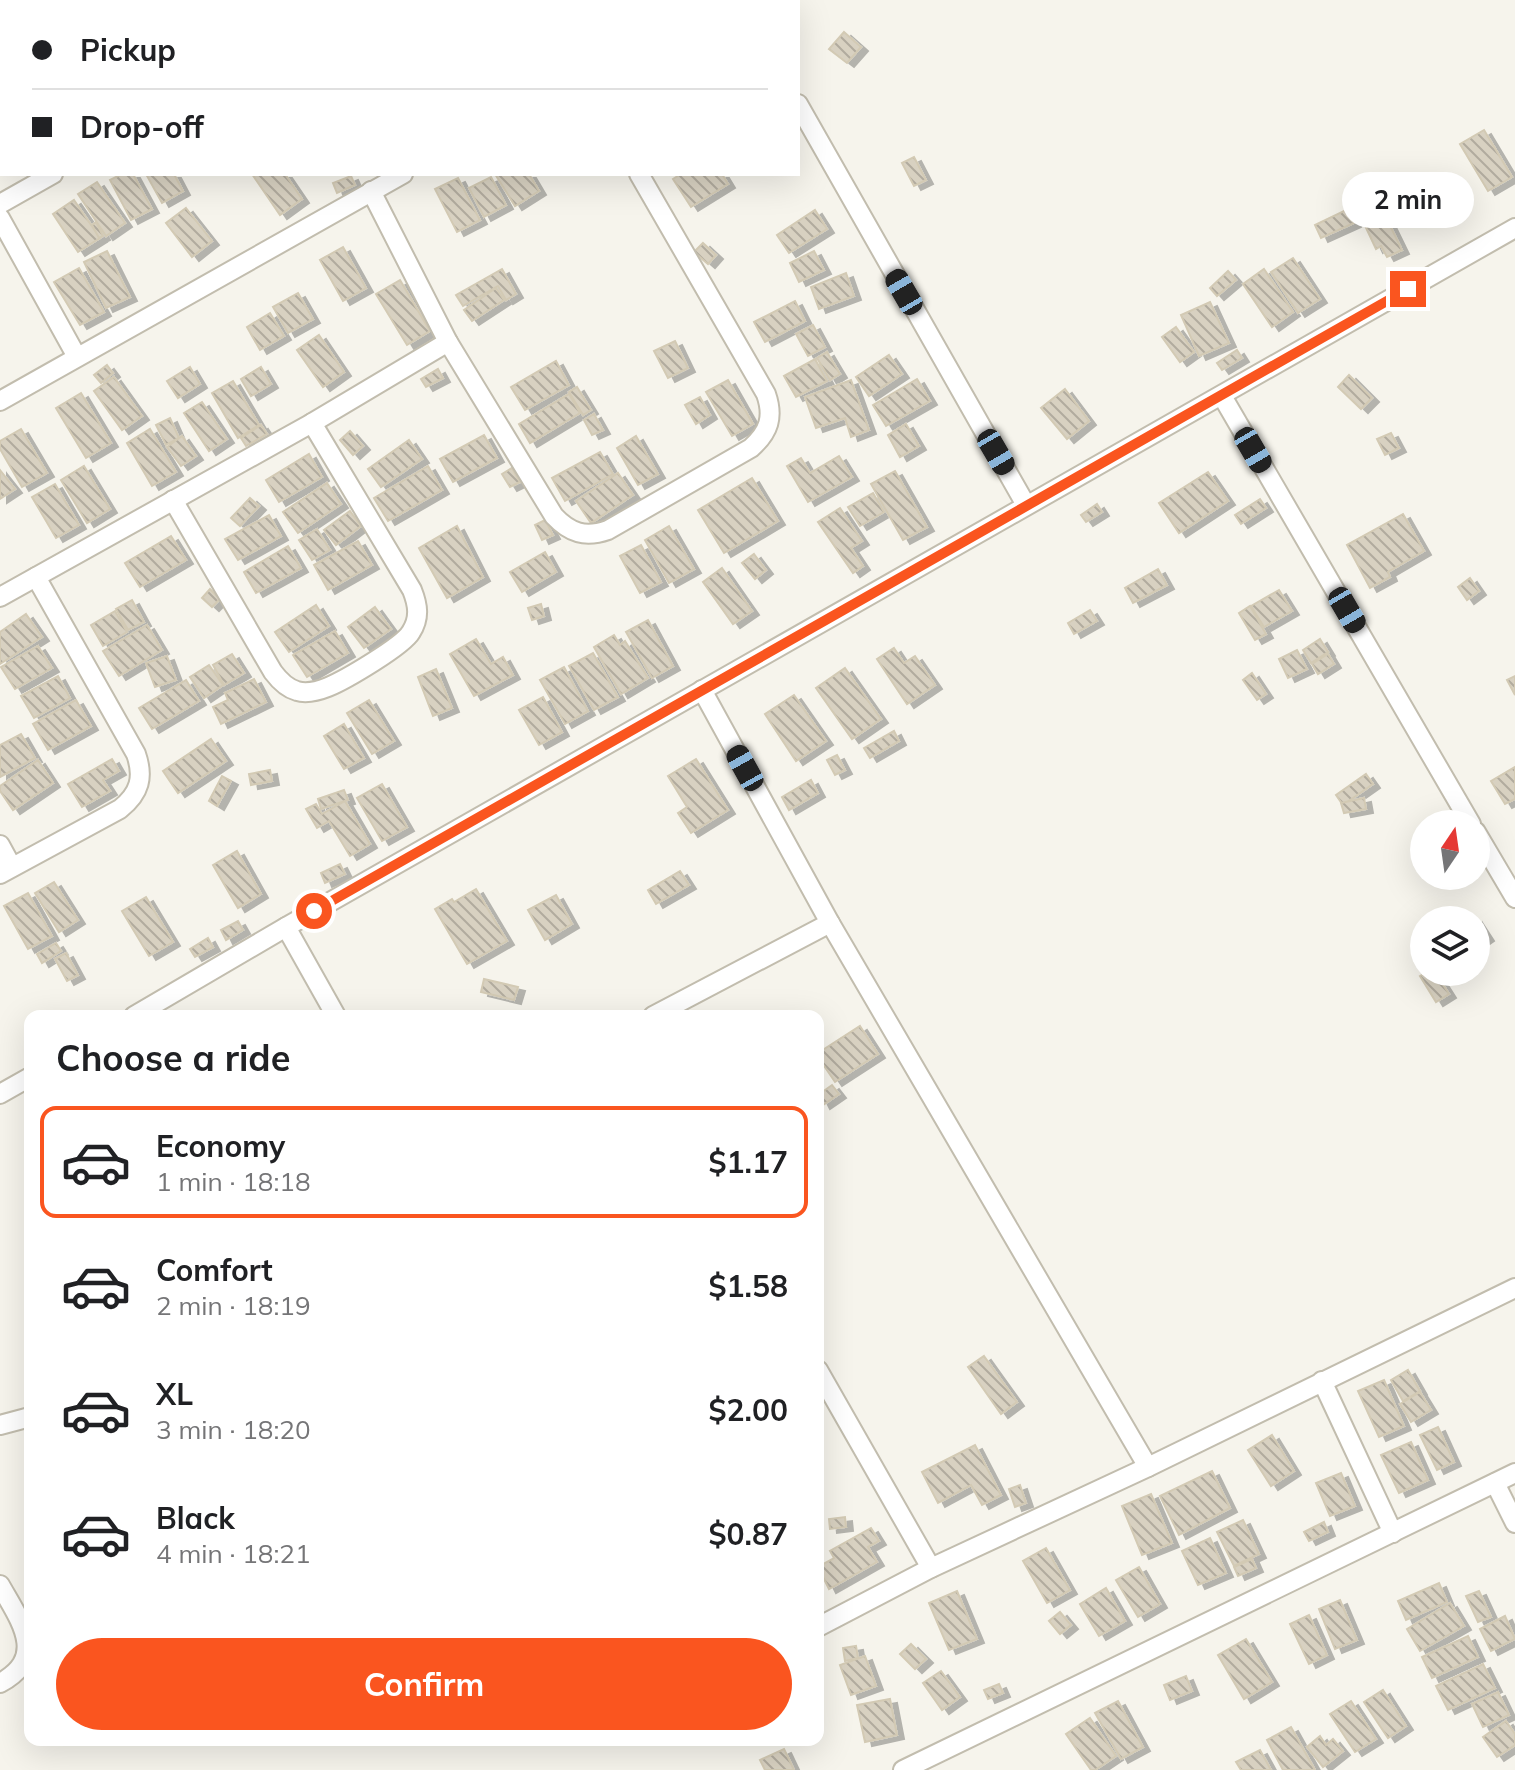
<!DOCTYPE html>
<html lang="en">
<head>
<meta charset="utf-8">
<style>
  body { margin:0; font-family:Mulish,sans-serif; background:#f6f6f6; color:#202124; height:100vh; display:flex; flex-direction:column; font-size:30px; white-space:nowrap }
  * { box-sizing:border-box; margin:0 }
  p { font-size:26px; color:#757577 }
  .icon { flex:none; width:44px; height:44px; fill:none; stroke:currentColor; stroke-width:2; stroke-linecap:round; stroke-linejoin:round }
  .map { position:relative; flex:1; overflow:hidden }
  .sheet { position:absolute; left:24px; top:1010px; width:800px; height:736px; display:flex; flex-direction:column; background:#fff; border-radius:16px; box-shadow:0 8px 32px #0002 }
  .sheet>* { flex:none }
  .hud { position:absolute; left:0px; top:0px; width:800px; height:176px; box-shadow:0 8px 32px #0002; display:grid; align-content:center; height:176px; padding:0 32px; background:#fff }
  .needle { width:52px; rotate:13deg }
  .fabs { position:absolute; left:1410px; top:810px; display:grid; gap:16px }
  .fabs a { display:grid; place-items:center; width:80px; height:80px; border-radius:50%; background:#fff; box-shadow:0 8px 32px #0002; font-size:40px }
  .end { position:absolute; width:36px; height:36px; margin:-18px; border:10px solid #fa551f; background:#fff; box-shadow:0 0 0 4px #fff }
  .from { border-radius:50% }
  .bubble { position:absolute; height:56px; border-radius:28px; background:#fff; box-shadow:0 8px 32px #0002; font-size:26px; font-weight:700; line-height:56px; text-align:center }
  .car { position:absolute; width:24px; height:48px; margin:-24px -12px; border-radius:10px; box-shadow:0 0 6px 2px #0007; background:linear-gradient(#222 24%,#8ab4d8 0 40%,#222 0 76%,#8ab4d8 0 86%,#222 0) }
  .hud b { display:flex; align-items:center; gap:28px; height:76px; font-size:30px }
  .hud b+b { border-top:2px solid #e0e0e0 }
  .hud i { width:20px; height:20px; background:#202124 }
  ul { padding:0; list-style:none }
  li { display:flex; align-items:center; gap:24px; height:112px; margin:0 16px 12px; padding:0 16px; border:4px solid transparent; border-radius:16px }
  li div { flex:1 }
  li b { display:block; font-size:30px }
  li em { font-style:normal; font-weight:700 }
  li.active { border-color:#fa551f }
  li>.icon { width:72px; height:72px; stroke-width:1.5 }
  h2 { padding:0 32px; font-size:36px; line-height:96px }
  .cta { display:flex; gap:16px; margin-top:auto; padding:16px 32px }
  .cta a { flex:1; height:92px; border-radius:48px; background:#fa551f; color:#fff; font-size:32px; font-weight:700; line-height:92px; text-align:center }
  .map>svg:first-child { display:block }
</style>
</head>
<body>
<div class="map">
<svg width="1515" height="1770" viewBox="0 0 1515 1770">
  <defs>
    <pattern id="building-back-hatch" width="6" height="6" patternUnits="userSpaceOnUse" patternTransform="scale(2)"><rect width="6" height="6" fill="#d8d1c1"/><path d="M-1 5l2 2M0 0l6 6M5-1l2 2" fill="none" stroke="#b1ab9e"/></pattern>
    <filter id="shadow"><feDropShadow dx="7" dy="4" stdDeviation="0" flood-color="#0004"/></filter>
  </defs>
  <rect width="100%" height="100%" fill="#f6f4ec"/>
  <g fill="url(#building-back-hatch)" stroke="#d3cab4" stroke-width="2" filter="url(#shadow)">
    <polygon points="105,0 147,0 148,2 101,2"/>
    <polygon points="451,0 484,0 485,2 453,2"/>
    <polygon points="844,32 861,47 847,63 829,49"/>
    <polygon points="1484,130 1512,177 1488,191 1460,144"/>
    <polygon points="914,157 926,180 914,186 902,163"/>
    <polygon points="122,174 133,174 152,209 131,220 110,180"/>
    <polygon points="146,174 174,174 183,191 162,203"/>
    <polygon points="252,174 285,174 302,199 280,215"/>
    <polygon points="495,174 529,174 539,191 515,206"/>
    <polygon points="681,174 722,174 728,184 691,207 673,179"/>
    <polygon points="351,176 355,185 337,193 333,183"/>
    <polygon points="491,177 506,205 484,217 469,188"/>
    <polygon points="458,178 480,220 457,232 435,189"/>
    <polygon points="97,182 125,223 106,236 78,194"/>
    <polygon points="1406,188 1417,208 1394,221 1382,201"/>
    <polygon points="1370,192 1375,201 1352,213 1347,204"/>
    <polygon points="74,200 100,238 78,252 53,214"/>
    <polygon points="1380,205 1402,250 1387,257 1381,246 1376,249 1360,215"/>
    <polygon points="186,208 212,241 192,257 166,223"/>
    <polygon points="1348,209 1354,223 1321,238 1315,225"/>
    <polygon points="815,210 827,229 789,253 777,235"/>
    <polygon points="96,222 103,236 99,238 92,225"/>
    <polygon points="703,243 716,255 708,264 694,252"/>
    <polygon points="343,247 366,288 343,301 320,260"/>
    <polygon points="107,251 130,297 106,308 84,262"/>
    <polygon points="814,251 824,270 799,282 790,263"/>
    <polygon points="1293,258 1320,299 1298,313 1271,272"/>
    <polygon points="79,268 104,312 80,325 54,282"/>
    <polygon points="502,269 516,294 506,300 498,286 463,306 456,295"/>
    <polygon points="1264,269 1293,312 1272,327 1243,284"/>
    <polygon points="1228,271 1236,280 1217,296 1210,288"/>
    <polygon points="846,273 854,296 819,309 811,287"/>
    <polygon points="400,280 430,331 407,345 376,294"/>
    <polygon points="496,288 504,300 472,321 464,310"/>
    <polygon points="298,293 313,319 288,333 273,307"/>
    <polygon points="795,301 805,321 765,342 754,322"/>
    <polygon points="1210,302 1229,343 1199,356 1181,315"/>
    <polygon points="270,313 284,336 260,350 247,327"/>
    <polygon points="813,325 825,347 808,356 796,334"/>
    <polygon points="1176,327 1194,352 1180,362 1162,337"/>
    <polygon points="319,335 344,372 323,387 297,350"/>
    <polygon points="675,341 688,368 668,378 654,351"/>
    <polygon points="1237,350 1242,358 1222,370 1217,363"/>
    <polygon points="827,352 840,374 830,380 817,358"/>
    <polygon points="889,355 902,374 869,396 856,377"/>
    <polygon points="815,359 827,381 796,397 784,376"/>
    <polygon points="556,361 569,385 525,410 511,387"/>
    <polygon points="107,365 113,373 101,383 94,375"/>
    <polygon points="190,367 200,384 178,398 167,381"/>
    <polygon points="261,367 271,384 251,396 241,379"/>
    <polygon points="438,369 443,378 426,387 421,379"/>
    <polygon points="1349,375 1372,398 1361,409 1338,387"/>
    <polygon points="114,377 142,416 122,430 94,391"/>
    <polygon points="917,379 930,401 886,426 873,405"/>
    <polygon points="728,380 753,424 732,436 706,392"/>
    <polygon points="851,380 869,430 851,437 845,418 816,428 805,397"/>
    <polygon points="233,381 259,425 238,438 212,393"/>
    <polygon points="577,387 591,410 583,415 569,392"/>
    <polygon points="1065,389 1089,421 1067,439 1041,408"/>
    <polygon points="81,393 111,443 86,458 56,408"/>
    <polygon points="569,394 580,413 530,443 519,424"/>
    <polygon points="700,397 710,415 696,424 685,405"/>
    <polygon points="202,402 227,439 209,451 184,413"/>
    <polygon points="594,414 603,430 592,435 584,420"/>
    <polygon points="170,418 179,438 166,445 156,425"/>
    <polygon points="906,424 919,446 900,457 888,435"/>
    <polygon points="261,425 267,434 246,446 241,438"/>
    <polygon points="21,429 47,473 22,487 0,449 0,441"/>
    <polygon points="150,429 176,472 152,486 127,443"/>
    <polygon points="350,431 363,446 353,455 340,440"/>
    <polygon points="1391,433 1399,448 1385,455 1377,439"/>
    <polygon points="484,435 497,458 453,482 440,459"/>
    <polygon points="182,436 196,456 181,466 167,447"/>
    <polygon points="636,436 658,474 638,485 617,448"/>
    <polygon points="409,440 422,459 381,487 368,469"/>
    <polygon points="600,452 613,474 565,501 552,478"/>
    <polygon points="309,454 322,477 279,502 266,480"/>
    <polygon points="839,456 852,477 808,502 787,466 801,458 810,473"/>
    <polygon points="84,466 110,509 87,523 61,480"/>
    <polygon points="428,466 442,490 388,521 374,498"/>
    <polygon points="512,468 520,482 510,487 502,474"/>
    <polygon points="0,470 15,489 0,499"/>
    <polygon points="895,471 927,527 903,540 871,484"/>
    <polygon points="1208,472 1228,501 1179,533 1159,503"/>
    <polygon points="618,473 633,495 591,523 576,501"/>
    <polygon points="752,478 778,521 724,553 698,510"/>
    <polygon points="327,483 341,504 298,533 283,512"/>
    <polygon points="55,484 79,525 56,538 32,497"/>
    <polygon points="873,493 884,512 860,526 848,507"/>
    <polygon points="250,498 259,506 240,526 231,518"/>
    <polygon points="1260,499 1266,508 1241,524 1235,515"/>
    <polygon points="1097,504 1102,512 1086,522 1081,515"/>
    <polygon points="840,508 862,541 851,548 863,566 853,573 818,522"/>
    <polygon points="350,511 361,526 336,545 324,530"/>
    <polygon points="1403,514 1424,551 1388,572 1390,577 1370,588 1347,545"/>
    <polygon points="269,515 281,536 238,560 225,539"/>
    <polygon points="545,520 553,535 542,540 535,525"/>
    <polygon points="457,526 483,577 447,598 419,548"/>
    <polygon points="669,526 694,569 669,583 645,540"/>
    <polygon points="317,529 330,550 312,560 299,540"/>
    <polygon points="171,536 186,560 140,587 125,563"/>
    <polygon points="358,541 372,565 328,590 314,565"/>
    <polygon points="641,545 661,582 640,593 620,556"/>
    <polygon points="288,546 301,568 256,593 244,572"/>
    <polygon points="545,552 556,572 522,592 510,572"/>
    <polygon points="754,554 766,570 755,579 742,563"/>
    <polygon points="722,568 752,611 733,624 703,582"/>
    <polygon points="1158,569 1167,585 1133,603 1125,588"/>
    <polygon points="1470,578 1479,591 1467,600 1458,587"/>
    <polygon points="210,589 220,599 212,607 202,598"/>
    <polygon points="1279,590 1292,611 1264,627 1251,606"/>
    <polygon points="132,600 144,622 128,630 116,609"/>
    <polygon points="541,604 544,616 532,620 528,608"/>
    <polygon points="316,605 329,626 289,652 275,632"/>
    <polygon points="1250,606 1266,634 1255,640 1239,613"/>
    <polygon points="375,607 391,629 364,648 348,627"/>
    <polygon points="1090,610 1097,621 1074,634 1068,623"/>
    <polygon points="115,611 127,632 103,646 91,625"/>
    <polygon points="26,614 42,637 0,664 0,632"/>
    <polygon points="648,620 673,666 652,678 626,632"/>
    <polygon points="147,625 162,650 119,676 103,651"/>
    <polygon points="335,631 348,653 307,677 293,655"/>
    <polygon points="614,635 620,645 625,641 648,678 621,694 594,647"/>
    <polygon points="476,639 491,664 503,657 513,675 474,696 450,654"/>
    <polygon points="1320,639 1328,652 1311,663 1303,650"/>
    <polygon points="38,646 52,668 15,689 1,667"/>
    <polygon points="894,648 904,663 915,656 935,685 907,704 877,659"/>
    <polygon points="1297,650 1307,669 1288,678 1279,659"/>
    <polygon points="593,653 618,697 594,710 569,666"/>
    <polygon points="232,654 244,673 224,685 213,665"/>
    <polygon points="1328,654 1334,664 1318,674 1312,664"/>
    <polygon points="167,656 176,680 155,687 146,663"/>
    <polygon points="209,665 223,685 204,698 190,677"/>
    <polygon points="564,667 588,711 565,724 540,680"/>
    <polygon points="845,668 881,719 852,739 816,688"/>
    <polygon points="436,669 452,708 433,716 418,677"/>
    <polygon points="1252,673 1266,694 1257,700 1243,680"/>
    <polygon points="58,676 70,698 34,718 21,696"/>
    <polygon points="1515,676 1515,695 1507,680"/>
    <polygon points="254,679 266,702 221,724 213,707 228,700 225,693"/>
    <polygon points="186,680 199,701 152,729 139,708"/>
    <polygon points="794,695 826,741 796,761 765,714"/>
    <polygon points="543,697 562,732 539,745 519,710"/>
    <polygon points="76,700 91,726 48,750 33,724"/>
    <polygon points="369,700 394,741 372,754 347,713"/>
    <polygon points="344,724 364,758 344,769 324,736"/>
    <polygon points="894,731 899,741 870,758 864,748"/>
    <polygon points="21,734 35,758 0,777 0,745"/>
    <polygon points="211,739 226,761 178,793 163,771"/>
    <polygon points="837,755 845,770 835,775 827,760"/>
    <polygon points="112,759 119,771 103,780 110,791 82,807 68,784"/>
    <polygon points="696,759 728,810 691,833 678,813 687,807 668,776"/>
    <polygon points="38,760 53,783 13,810 0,791 0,786"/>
    <polygon points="1515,767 1515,799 1505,804 1491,781"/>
    <polygon points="270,770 272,781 251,785 249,774"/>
    <polygon points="1366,774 1373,784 1343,805 1336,795"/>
    <polygon points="222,776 231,781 217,806 209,801"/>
    <polygon points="811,780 818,793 789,810 782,797"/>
    <polygon points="382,784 407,827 382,841 357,798"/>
    <polygon points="344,790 348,800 321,809 318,799"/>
    <polygon points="1364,798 1366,809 1344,813 1341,803"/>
    <polygon points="345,801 370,844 350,856 329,821 317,828 306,809 316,804 322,814"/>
    <polygon points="237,851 261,894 238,908 213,865"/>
    <polygon points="340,864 345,874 325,883 321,873"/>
    <polygon points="680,871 689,885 656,904 648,890"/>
    <polygon points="54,882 78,920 59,932 35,893"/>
    <polygon points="476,889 507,941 467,964 435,909 452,899 454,902"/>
    <polygon points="28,893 52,936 28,949 4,906"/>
    <polygon points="556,895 572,924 545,940 528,910"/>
    <polygon points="146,897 173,942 149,956 122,911"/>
    <polygon points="1476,920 1487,937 1477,944 1476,942"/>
    <polygon points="238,921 243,930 226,940 221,930"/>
    <polygon points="208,938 213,947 195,957 190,949"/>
    <polygon points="56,943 61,951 42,963 37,954"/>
    <polygon points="66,953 78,975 67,981 55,959"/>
    <polygon points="1427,972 1435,972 1449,994 1436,1002 1420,976"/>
    <polygon points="484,979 518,987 514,1000 481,992"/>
    <polygon points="860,1026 878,1054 835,1082 818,1057 818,1053"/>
    <polygon points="832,1085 839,1094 823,1105 818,1095"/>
    <polygon points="984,1356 1017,1402 1001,1414 968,1367"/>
    <polygon points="1408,1370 1420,1391 1403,1401 1391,1380"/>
    <polygon points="1384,1380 1404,1426 1379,1437 1358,1391"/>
    <polygon points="1420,1392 1431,1410 1411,1422 1400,1404"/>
    <polygon points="1438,1427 1454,1462 1437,1470 1420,1435"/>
    <polygon points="1272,1435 1294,1471 1271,1486 1248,1450"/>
    <polygon points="1411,1442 1428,1480 1399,1493 1381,1455"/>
    <polygon points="975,1445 1001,1495 982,1505 971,1485 938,1503 922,1472"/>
    <polygon points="1212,1471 1230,1508 1179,1535 1160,1496"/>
    <polygon points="1341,1473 1355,1506 1330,1516 1316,1483"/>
    <polygon points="1020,1485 1026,1503 1015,1507 1009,1489"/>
    <polygon points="1151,1494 1172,1543 1142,1555 1122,1506"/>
    <polygon points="845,1517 846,1527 830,1529 829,1519"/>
    <polygon points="1243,1520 1259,1554 1234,1566 1217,1532"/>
    <polygon points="1324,1522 1328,1532 1309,1541 1304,1532"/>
    <polygon points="871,1528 879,1541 868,1547 877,1562 829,1589 818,1567 834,1558 830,1551"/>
    <polygon points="1210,1538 1226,1573 1198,1585 1182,1551"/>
    <polygon points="1046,1548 1070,1590 1047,1603 1023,1561"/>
    <polygon points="1252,1559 1256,1568 1238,1576 1234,1567"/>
    <polygon points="1139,1567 1160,1604 1138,1617 1116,1580"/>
    <polygon points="1439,1583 1447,1602 1406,1620 1398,1601"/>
    <polygon points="1106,1588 1125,1621 1099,1636 1080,1604"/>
    <polygon points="957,1591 977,1639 949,1650 929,1603"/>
    <polygon points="1479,1591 1491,1617 1478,1622 1466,1596"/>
    <polygon points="1340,1600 1357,1640 1335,1649 1319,1609"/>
    <polygon points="1450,1603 1464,1626 1420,1651 1407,1629"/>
    <polygon points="1060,1612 1071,1625 1060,1634 1049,1621"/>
    <polygon points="1309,1615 1327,1655 1309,1664 1290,1624"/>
    <polygon points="1505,1616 1515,1639 1491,1651 1480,1629"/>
    <polygon points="1468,1636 1478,1657 1432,1678 1422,1657"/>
    <polygon points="1246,1639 1272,1682 1244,1699 1218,1655"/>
    <polygon points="911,1644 926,1659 915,1669 900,1654"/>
    <polygon points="856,1646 858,1658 845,1661 843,1648"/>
    <polygon points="865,1656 876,1686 851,1695 840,1665"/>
    <polygon points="1483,1664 1495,1688 1448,1710 1436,1686"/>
    <polygon points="941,1671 960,1697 942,1710 923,1683"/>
    <polygon points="1186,1676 1192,1691 1170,1700 1164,1685"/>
    <polygon points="999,1684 1003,1693 988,1699 984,1690"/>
    <polygon points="1383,1690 1406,1726 1388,1738 1364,1702"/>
    <polygon points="1498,1692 1509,1715 1483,1727 1472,1704"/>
    <polygon points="890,1699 897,1735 865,1742 857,1705"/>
    <polygon points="1118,1701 1143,1747 1121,1759 1095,1713"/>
    <polygon points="1351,1701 1376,1739 1355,1752 1330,1714"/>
    <polygon points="1090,1718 1116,1756 1095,1770 1091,1770 1066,1734"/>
    <polygon points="1506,1721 1515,1734 1515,1745 1497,1757 1483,1737"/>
    <polygon points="1291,1727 1315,1770 1283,1770 1267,1740"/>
    <polygon points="1320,1736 1326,1745 1333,1739 1343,1751 1323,1767 1307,1747"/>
    <polygon points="784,1749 794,1770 765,1770 760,1760"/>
    <polygon points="1260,1750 1271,1770 1241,1770 1236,1762"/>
  </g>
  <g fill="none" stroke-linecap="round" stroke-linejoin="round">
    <g stroke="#c2bdae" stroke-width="22">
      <g id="minor">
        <polyline points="739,0 740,2"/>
        <polyline points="351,2 355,0"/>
        <polyline points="701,2 704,0"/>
        <polyline points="798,104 1026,505"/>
        <path d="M371,191L448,342L554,516C570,533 585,538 608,530L751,448C769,432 774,417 766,394L639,174"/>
        <polyline points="0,204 53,174"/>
        <polyline points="0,218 77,357"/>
        <polyline points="1222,396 1471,824"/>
        <polyline points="0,401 403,174"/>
        <path d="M173,500L273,672C279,680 286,688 297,691C307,694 318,691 328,687C345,680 403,646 411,632C420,618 418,605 412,590L312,423"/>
        <polyline points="0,597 312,423 448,342"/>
        <polyline points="702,690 830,923 1148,1467"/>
        <polyline points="1476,832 1515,898"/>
        <polyline points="0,845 12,867"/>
        <path d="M0,874L120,809C140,793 144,777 136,754L36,577"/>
        <polyline points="286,927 336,1016"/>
        <polyline points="134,1016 286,927 1515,228"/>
        <polyline points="653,1016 830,923"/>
        <polyline points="0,1094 30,1077"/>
        <polyline points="818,1370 931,1568"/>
        <polyline points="1322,1381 1393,1533"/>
        <polyline points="0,1425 30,1417"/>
        <polyline points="1495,1483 1515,1523"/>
        <path d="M0,1585C19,1619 49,1657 0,1683"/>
        <polyline points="818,1627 931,1568 1148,1467 1515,1288"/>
        <polyline points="903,1770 1515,1473"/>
      </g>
    </g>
    <use href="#minor" stroke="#fff" stroke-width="18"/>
  </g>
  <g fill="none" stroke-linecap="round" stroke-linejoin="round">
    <polyline stroke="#fa551f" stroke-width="10" points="314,911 1408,289"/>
  </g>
</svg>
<div class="fabs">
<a><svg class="needle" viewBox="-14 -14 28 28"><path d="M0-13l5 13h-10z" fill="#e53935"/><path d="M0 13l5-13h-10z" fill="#757577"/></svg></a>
<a><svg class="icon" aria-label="layers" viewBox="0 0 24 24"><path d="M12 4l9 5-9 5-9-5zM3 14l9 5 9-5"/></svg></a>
</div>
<i class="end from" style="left:314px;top:911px"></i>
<i class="end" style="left:1408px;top:289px"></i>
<div class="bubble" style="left:1342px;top:172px;width:132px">2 min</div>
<i class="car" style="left:904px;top:292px;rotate:330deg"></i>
<i class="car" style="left:1253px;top:450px;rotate:150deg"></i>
<i class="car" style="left:996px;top:452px;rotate:150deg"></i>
<i class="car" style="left:1347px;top:610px;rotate:150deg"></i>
<i class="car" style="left:745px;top:768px;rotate:331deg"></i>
<div class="hud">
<b><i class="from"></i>Pickup</b>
<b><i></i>Drop-off</b>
</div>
<section class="sheet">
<h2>Choose a ride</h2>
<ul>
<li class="active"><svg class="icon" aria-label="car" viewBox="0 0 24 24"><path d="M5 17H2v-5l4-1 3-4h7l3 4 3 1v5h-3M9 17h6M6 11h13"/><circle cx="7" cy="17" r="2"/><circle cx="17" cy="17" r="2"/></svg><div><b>Economy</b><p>1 min · 18:18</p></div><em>$1.17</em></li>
<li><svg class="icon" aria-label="car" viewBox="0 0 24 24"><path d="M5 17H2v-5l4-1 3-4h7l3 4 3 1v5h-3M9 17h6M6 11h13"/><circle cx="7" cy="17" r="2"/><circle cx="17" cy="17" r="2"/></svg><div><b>Comfort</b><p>2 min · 18:19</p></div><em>$1.58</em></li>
<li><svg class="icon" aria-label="car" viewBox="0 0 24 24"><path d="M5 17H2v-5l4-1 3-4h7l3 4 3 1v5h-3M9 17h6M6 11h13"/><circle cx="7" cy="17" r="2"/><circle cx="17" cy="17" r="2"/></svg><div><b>XL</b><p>3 min · 18:20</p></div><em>$2.00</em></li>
<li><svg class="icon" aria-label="car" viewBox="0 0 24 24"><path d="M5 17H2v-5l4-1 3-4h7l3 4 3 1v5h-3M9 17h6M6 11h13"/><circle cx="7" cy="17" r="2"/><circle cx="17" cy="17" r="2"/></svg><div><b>Black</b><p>4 min · 18:21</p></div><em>$0.87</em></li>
</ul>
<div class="cta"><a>Confirm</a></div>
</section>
</div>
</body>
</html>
